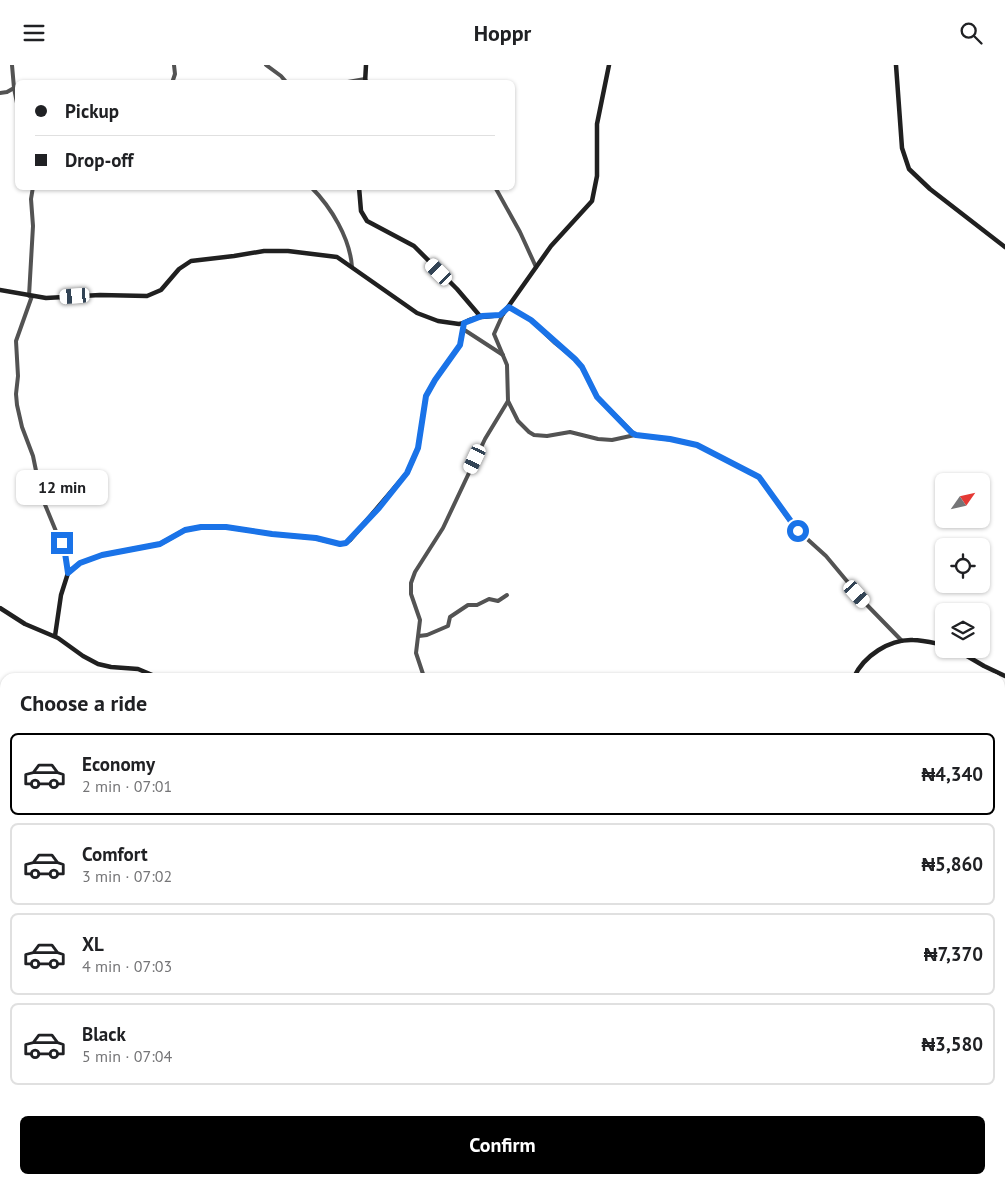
<!DOCTYPE html>
<html lang="en">
<head>
<meta charset="utf-8">
<style>
  body { margin:0; font-family:"PT Sans",sans-serif; background:#f2f2f2; color:#202124; height:100vh; display:flex; flex-direction:column; font-size:19px; white-space:nowrap }
  * { box-sizing:border-box; margin:0 }
  p { font-size:16px; color:#757577 }
  .icon { flex:none; width:28px; height:28px; fill:none; stroke:currentColor; stroke-width:2; stroke-linecap:round; stroke-linejoin:round }
  .map { position:relative; flex:1; overflow:hidden }
  .side { position:absolute; left:0px; top:608px; width:1005px; height:511px; display:flex; flex-direction:column; background:#fff; border-radius:15px 15px 0 0; box-shadow:0 1px 4px #0004 }
  .side>* { flex:none }
  .hud { position:absolute; left:15px; top:15px; width:500px; height:110px; border-radius:8px; box-shadow:0 1px 4px #0004; display:grid; align-content:center; height:110px; padding:0 20px; background:#fff }
  .needle { width:32px; rotate:56deg }
  .buttons { position:absolute; left:935px; top:408px; display:grid; gap:10px }
  .buttons a { display:grid; place-items:center; width:55px; height:55px; border-radius:8px; background:#fff; box-shadow:0 1px 4px #0004; font-size:25px }
  .end { position:absolute; width:22px; height:22px; margin:-11px; border:6px solid #1a73e8; background:#fff; box-shadow:0 0 0 2px #fff }
  .from { border-radius:50% }
  .bubble { position:absolute; height:35px; border-radius:8px; background:#fff; box-shadow:0 1px 4px #0004; font-size:16px; font-weight:700; line-height:35px; text-align:center }
  .car { position:absolute; width:15px; height:30px; margin:-15px -8px; border-radius:6px; box-shadow:0 0 4px 1px #0007; background:linear-gradient(#fff 24%,#345 0 40%,#fff 0 76%,#345 0 86%,#fff 0) }
  .hud b { display:flex; align-items:center; gap:18px; height:48px; font-size:19px }
  .hud b+b { border-top:1px solid #e0e0e0 }
  .hud i { width:12px; height:12px; background:#202124 }
  ul { padding:0; list-style:none }
  li { display:flex; align-items:center; gap:15px; height:82px; margin:0 10px 8px; padding:0 10px; border:2px solid #e0e0e0; border-radius:8px }
  li div { flex:1 }
  li b { display:block; font-size:19px }
  li em { font-style:normal; font-weight:700 }
  li.selected { border-color:#000 }
  li>.icon { width:45px; height:45px; stroke-width:1.5 }
  h2 { padding:0 20px; font-size:22px; line-height:60px }
  .button { display:flex; gap:10px; margin-top:auto; padding:10px 20px }
  .button a { flex:1; height:58px; border-radius:8px; background:#000; color:#fff; font-size:20px; font-weight:700; line-height:58px; text-align:center }
  header { display:flex; justify-content:space-between; align-items:center; height:65px; padding:0 20px; background:#fff; font-size:22px; font-weight:700 }
  .map>svg:first-child { display:block }
</style>
</head>
<body>
<header><svg class="icon" aria-label="menu" viewBox="0 0 24 24"><path d="M4 6h16M4 12h16M4 18h16"/></svg>Hoppr<svg class="icon" aria-label="search" viewBox="0 0 24 24"><circle cx="10" cy="10" r="6"/><path d="M15 15l6 6"/></svg></header>
<div class="map">
<svg width="1005" height="1118" viewBox="0 0 1005 1118">
  <rect width="100%" height="100%" fill="#fff"/>
  <g fill="none" stroke-linecap="round" stroke-linejoin="round">
    <g stroke="#535353" stroke-width="4">
      <polyline points="266,0 281,11 287,18"/>
      <polyline points="172,18 175,9 174,0"/>
      <polyline points="342,18 365,14 367,18"/>
      <polyline points="14,23 18,43"/>
      <polyline points="0,28 7,27 14,23 12,0"/>
      <path d="M311,122C331,142 350,173 352,202"/>
      <polyline points="495,122 520,167 536,202"/>
      <polyline points="29,231 33,161 31,134 33,122"/>
      <polyline points="32,231 16,276 18,311 16,329 17,340 22,362 33,391 41,430 65,488 68,508"/>
      <polyline points="509,242 531,255 555,278 575,294 582,302 597,332 635,370"/>
      <polyline points="463,264 503,290"/>
      <polyline points="508,336 518,356 529,367 534,370 547,371 570,367 598,374 612,375 635,370 681,376 697,380 759,412 795,463 826,491 866,539 902,576"/>
      <polyline points="419,571 427,570 448,561 450,552 468,540 477,540 489,534 498,536 507,530"/>
      <polyline points="424,612 416,588 420,555 411,529 411,518 415,507 443,463 485,374 508,336 507,300 494,269 503,249"/>
      <polyline points="0,690 5,698"/>
      <polyline points="565,1114 566,1118"/>
      <polyline points="21,1118 24,1114"/>
    </g>
    <g stroke="#202020" stroke-width="4.5">
      <polyline points="896,0 902,83 909,104 930,124 1005,182"/>
      <polyline points="365,18 366,0"/>
      <polyline points="359,122 361,146 367,156 414,181 457,224 480,251"/>
      <polyline points="0,225 46,233 100,230 147,231 161,225 179,204 191,196 234,191 264,186 288,186 337,192 417,248 438,256 459,259 464,258"/>
      <polyline points="0,543 25,559 58,573 83,591 98,599 111,602 138,604 157,612"/>
      <path d="M55,571L61,530L68,508L80,498L102,490L160,479L185,465L201,462H226L272,469L315,473L340,479L346,478L350,475L407,408L418,383L426,331L435,315L460,280L464,258C480,248 489,254 503,249L551,181L592,136L597,111V59L609,0"/>
      <polyline points="955,584 984,601 1005,611"/>
      <path d="M854,612C864,591 889,574 913,575C923,575 934,578 944,580"/>
      <polyline points="1000,1057 1005,1054"/>
      <polyline points="798,1118 806,1114"/>
    </g>
  </g>
  <g fill="none" stroke-linecap="round" stroke-linejoin="round">
    <polyline stroke="#1a73e8" stroke-width="6" points="62,478 65,488 68,508 80,498 102,490 160,479 185,465 201,462 226,462 272,469 316,473 340,479 346,478 379,443 407,408 418,383 426,331 435,315 460,280 464,258 482,251 500,250 509,242 531,255 575,294 582,302 597,332 632,368 636,370 670,374 697,380 759,412 798,466"/>
  </g>
</svg>
<div class="buttons">
<a><svg class="needle" viewBox="-14 -14 28 28"><path d="M0-13l5 13h-10z" fill="#e53935"/><path d="M0 13l5-13h-10z" fill="#757577"/></svg></a>
<a><svg class="icon" aria-label="locate" viewBox="0 0 24 24"><circle cx="12" cy="12" r="6"/><path d="M12 2v4M12 18v4M2 12h4M18 12h4"/></svg></a>
<a><svg class="icon" aria-label="layers" viewBox="0 0 24 24"><path d="M12 4l9 5-9 5-9-5zM3 14l9 5 9-5"/></svg></a>
</div>
<i class="end from" style="left:798px;top:466px"></i>
<i class="end" style="left:62px;top:478px"></i>
<div class="bubble" style="left:16px;top:405px;width:92px">12 min</div>
<i class="car" style="left:439px;top:207px;rotate:315deg"></i>
<i class="car" style="left:75px;top:231px;rotate:266deg"></i>
<i class="car" style="left:475px;top:394px;rotate:205deg"></i>
<i class="car" style="left:857px;top:529px;rotate:138deg"></i>
<div class="hud">
<b><i class="from"></i>Pickup</b>
<b><i></i>Drop-off</b>
</div>
<section class="side">
<h2>Choose a ride</h2>
<ul>
<li class="selected"><svg class="icon" aria-label="car" viewBox="0 0 24 24"><path d="M5 17H2v-5l4-1 3-4h7l3 4 3 1v5h-3M9 17h6M6 11h13"/><circle cx="7" cy="17" r="2"/><circle cx="17" cy="17" r="2"/></svg><div><b>Economy</b><p>2 min · 07:01</p></div><em>₦4,340</em></li>
<li><svg class="icon" aria-label="car" viewBox="0 0 24 24"><path d="M5 17H2v-5l4-1 3-4h7l3 4 3 1v5h-3M9 17h6M6 11h13"/><circle cx="7" cy="17" r="2"/><circle cx="17" cy="17" r="2"/></svg><div><b>Comfort</b><p>3 min · 07:02</p></div><em>₦5,860</em></li>
<li><svg class="icon" aria-label="car" viewBox="0 0 24 24"><path d="M5 17H2v-5l4-1 3-4h7l3 4 3 1v5h-3M9 17h6M6 11h13"/><circle cx="7" cy="17" r="2"/><circle cx="17" cy="17" r="2"/></svg><div><b>XL</b><p>4 min · 07:03</p></div><em>₦7,370</em></li>
<li><svg class="icon" aria-label="car" viewBox="0 0 24 24"><path d="M5 17H2v-5l4-1 3-4h7l3 4 3 1v5h-3M9 17h6M6 11h13"/><circle cx="7" cy="17" r="2"/><circle cx="17" cy="17" r="2"/></svg><div><b>Black</b><p>5 min · 07:04</p></div><em>₦3,580</em></li>
</ul>
<div class="button"><a>Confirm</a></div>
</section>
</div>
</body>
</html>
